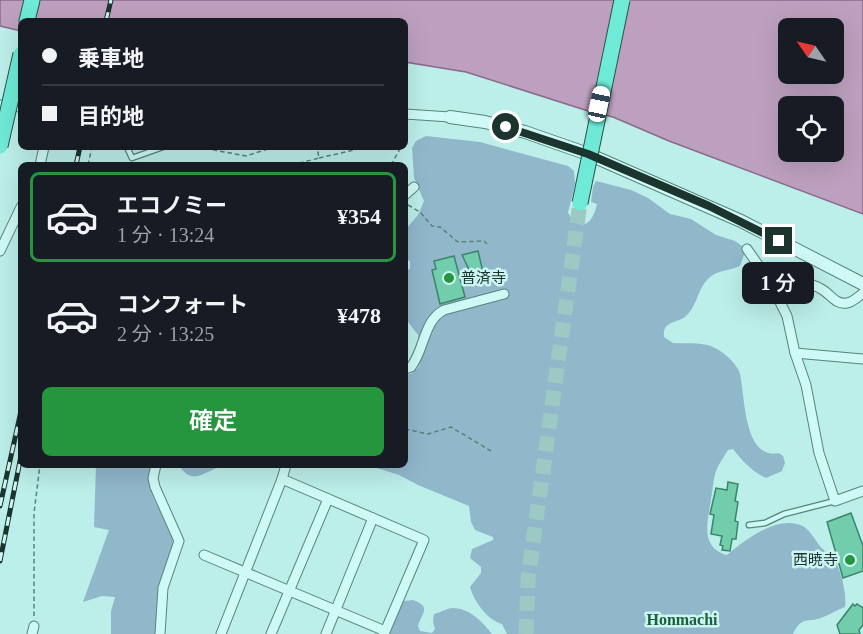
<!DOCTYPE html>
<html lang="ja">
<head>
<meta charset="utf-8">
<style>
  body { margin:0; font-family:"Times New Roman","Noto Sans JP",serif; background:#242831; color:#f1f3f6; height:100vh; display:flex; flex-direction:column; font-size:22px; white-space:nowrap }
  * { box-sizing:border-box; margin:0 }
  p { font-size:20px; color:#9ea1a6 }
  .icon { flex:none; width:33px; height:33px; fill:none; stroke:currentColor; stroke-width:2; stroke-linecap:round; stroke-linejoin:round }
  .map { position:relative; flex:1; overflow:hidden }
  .sheet { position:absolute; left:18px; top:162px; width:390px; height:306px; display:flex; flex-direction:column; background:#171b24; border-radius:9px; box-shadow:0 6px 24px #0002 }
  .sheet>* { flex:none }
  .top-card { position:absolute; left:18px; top:18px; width:390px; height:132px; border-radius:9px; box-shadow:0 6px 24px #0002; display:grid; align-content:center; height:132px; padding:0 24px; background:#171b24 }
  .needle { width:39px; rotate:304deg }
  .tools { position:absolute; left:778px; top:18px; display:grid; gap:12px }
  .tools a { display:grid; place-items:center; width:66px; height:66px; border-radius:9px; background:#171b24; box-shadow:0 6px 24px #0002; font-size:30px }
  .end { position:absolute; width:27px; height:27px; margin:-14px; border:8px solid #1b342d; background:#fff; box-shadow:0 0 0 3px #fff }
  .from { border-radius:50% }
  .bubble { position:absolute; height:42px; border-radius:9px; background:#171b24; box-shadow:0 6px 24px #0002; font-size:20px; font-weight:600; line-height:42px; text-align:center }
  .car { position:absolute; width:18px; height:36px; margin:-18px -9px; border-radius:8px; box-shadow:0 0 4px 2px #0007; background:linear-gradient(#fff 24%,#345 0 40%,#fff 0 76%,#345 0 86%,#fff 0) }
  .top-card b { display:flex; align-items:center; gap:21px; height:57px; font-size:22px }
  .top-card b+b { border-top:2px solid #363941 }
  .top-card i { width:15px; height:15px; background:#f1f3f6 }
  ul { padding:10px 0 0; list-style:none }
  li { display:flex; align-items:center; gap:18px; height:90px; margin:0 12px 9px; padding:0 12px; border:3px solid transparent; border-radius:9px }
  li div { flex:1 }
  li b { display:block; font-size:22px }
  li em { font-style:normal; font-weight:600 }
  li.active { border-color:#25953e }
  li>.icon { width:54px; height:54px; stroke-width:1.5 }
  .cta { display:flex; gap:12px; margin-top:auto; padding:12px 24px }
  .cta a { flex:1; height:69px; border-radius:9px; background:#25953e; color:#fff; font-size:24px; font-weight:600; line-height:69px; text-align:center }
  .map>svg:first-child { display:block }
</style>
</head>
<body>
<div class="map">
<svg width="863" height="634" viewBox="0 0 863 634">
  <rect width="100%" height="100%" fill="#bceeea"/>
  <g fill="#91b7cb">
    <path d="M426,136L480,142L568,166L574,171L575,184L568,213C582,234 593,223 597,204L591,202L593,187L596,181L631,190L648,198L670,214L691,219L716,235L735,241L742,246L745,252L740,266C729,271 719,270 710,277C697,288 698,306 685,317C677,323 662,321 664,337L673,343C696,344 710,340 729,358C733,362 739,369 740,374C745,394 743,461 779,453L783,456L785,463L782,471L766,478C753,472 742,461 733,449L728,450C724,457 719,463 716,471C713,479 713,490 711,499C708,521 699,547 727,555C744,541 773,518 797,524C807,526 811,534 817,542C821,549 828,553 833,558C841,568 847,595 845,607C837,610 829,615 821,618C808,623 802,615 793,634H507L502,624C487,620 474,601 470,587L481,573V567L470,558L472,549L493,540V537L475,530L471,522L469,506L418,485L399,475L367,465H405V374H411C423,364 420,365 418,351C417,347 419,341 418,335L405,318V273L410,268V261L405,259V230L418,215L424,201L414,178L412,148L416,141Z"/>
    <path d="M96,465H154C139,498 171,512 173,543C174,553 166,563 163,573C158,593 158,614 156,634H111V611L115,597L102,596L83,602L109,530L94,527Z"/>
    <path d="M179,465H247C238,467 235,465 227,466C208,466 194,490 179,465Z"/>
    <path d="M413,600C432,607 422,613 418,626L420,631L432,633L435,629L433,622L434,614C439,613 447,608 453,608C469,608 483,622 492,634H387L395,615L404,601Z"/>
  </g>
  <path fill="#bda0bf" stroke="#8b688c" stroke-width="1.5" fill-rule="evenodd" d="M0,0H863V214L669,141L613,117L585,110L466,72L405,62V21H21V31L0,26ZM789,28H834V74H789ZM789,106H834V152H789Z"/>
  <g fill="#71cdac" stroke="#3b8569" stroke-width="1.5">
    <polygon points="478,251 483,272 488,278 477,286 462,255"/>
    <polygon points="454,256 465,297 440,304 432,270 436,269 434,261"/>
    <polygon points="728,482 738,484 735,501 738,502 735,521 738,522 736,539 732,539 730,551 722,550 723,546 720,545 722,536 711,534 714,515 710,514 716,488 727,490"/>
    <polygon points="851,513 863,546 863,571 843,578 827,522"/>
    <polygon points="853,604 855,606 857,604 863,608 863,625 859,630 860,634 840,634 837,625"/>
  </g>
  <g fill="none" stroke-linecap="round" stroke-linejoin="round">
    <polyline stroke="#9cc9c4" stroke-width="15" stroke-dasharray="15 8" stroke-linecap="butt" points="526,634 528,579 580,203"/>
    <g stroke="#56857a" stroke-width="7">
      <g id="service">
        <polyline points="127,147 132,158 163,147"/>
        <polyline points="749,525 765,523 784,514 835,501"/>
      </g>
    </g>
    <g stroke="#56857a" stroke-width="11">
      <g id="minor">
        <polyline points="0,105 21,107"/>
        <polyline points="405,114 450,117"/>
        <polyline points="40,165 44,147"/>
        <polyline points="405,195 414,187"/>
        <polyline points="747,249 770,282 787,316 795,353 806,385 819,453 835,501 863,491"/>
        <polyline points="0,251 21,207"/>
        <path d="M773,286C787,279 809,281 823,290C831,295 836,305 847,303C853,302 858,297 863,293"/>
        <polyline points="795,353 863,359"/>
        <path d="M405,369L411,367C425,349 423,321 444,310L504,294"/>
        <polyline points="156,465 153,478 155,487 179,541 163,588 160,634"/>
        <polyline points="282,479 424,540 384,634"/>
        <polyline points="204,555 385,631"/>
        <polyline points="32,634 34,626"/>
        <polyline points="221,634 282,479 286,465"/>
        <polyline points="271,634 328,499"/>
        <polyline points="326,634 373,518"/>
      </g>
    </g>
    <g stroke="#56857a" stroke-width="14">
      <polyline id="tertiary" points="450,117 485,122 525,132 588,154 741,221 863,284"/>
    </g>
    <g stroke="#2a5346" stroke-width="17">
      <polyline id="trunk" points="27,21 32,0"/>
    </g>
    <g stroke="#56857a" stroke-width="1.5" stroke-dasharray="4.5 3" stroke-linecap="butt">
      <polyline points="198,147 246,156 274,147"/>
      <polyline points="319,158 367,147"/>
      <polyline points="88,165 92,147"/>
      <polyline points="292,165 319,158 317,147"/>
      <polyline points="391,165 401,147"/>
      <polyline points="408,205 420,212 432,226 440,227 458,242 484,241 487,244"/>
      <polyline points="405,429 428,434 451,427 491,451"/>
      <polyline points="34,616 34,513 40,465"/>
    </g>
    <use href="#service" stroke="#cff9f6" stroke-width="4.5"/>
    <use href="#minor" stroke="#cff9f6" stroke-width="9"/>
    <use href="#tertiary" stroke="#cff9f6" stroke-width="12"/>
    <use href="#trunk" stroke="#6eead6" stroke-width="15"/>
    <g stroke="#1b342d" stroke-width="5">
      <g id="rail">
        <polyline points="106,21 111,0"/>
        <polyline points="76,165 80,147"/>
        <polyline points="0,506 21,411"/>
        <polyline points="0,561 21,456"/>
      </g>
    </g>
    <use href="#rail" stroke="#ccf5f3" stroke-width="3" stroke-dasharray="9" stroke-linecap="butt"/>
    <g stroke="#2a5346" stroke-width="17" stroke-linecap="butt">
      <g id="trunk-bridge">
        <polyline points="0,146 21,54"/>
        <polyline points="580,203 622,0"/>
      </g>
    </g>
    <use href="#trunk-bridge" stroke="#6eead6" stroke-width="15"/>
  </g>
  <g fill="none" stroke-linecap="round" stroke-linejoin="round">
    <polyline stroke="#1b342d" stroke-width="8" points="506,127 588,154 709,206 779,241"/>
  </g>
  <g fill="#25953e" stroke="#ccf5f3" stroke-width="2">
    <circle cx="449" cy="278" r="6"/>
    <circle cx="850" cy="560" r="6"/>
  </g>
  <g text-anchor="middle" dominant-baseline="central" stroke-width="5" stroke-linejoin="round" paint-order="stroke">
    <g font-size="15" fill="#1b342d" stroke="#ccf5f3" text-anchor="start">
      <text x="461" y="278">普済寺</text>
      <text x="838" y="560" text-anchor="end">西暁寺</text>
    </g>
    <g font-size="16" font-weight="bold" fill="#1a6139" stroke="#ccf5f3">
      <text x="682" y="619">Honmachi</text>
    </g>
  </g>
</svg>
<div class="tools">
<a><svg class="needle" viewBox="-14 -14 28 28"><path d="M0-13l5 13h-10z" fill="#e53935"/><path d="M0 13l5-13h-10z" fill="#9ea1a6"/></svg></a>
<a><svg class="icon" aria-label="locate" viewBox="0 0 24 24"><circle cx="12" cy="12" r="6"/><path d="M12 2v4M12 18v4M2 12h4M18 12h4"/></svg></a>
</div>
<i class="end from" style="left:506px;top:127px"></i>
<i class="end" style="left:779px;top:241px"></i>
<div class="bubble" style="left:742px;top:262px;width:72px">1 分</div>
<i class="car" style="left:599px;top:104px;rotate:12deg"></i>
<div class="top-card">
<b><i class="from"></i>乗車地</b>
<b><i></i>目的地</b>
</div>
<section class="sheet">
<ul>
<li class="active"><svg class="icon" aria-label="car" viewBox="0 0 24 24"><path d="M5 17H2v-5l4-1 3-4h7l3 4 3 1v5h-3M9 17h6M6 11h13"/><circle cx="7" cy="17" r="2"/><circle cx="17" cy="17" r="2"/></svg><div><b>エコノミー</b><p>1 分 · 13:24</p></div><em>¥354</em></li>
<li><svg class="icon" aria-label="car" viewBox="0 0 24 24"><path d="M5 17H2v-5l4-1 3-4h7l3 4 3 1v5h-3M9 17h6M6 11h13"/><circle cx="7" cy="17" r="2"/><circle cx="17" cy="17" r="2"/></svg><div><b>コンフォート</b><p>2 分 · 13:25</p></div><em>¥478</em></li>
</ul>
<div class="cta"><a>確定</a></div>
</section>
</div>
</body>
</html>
